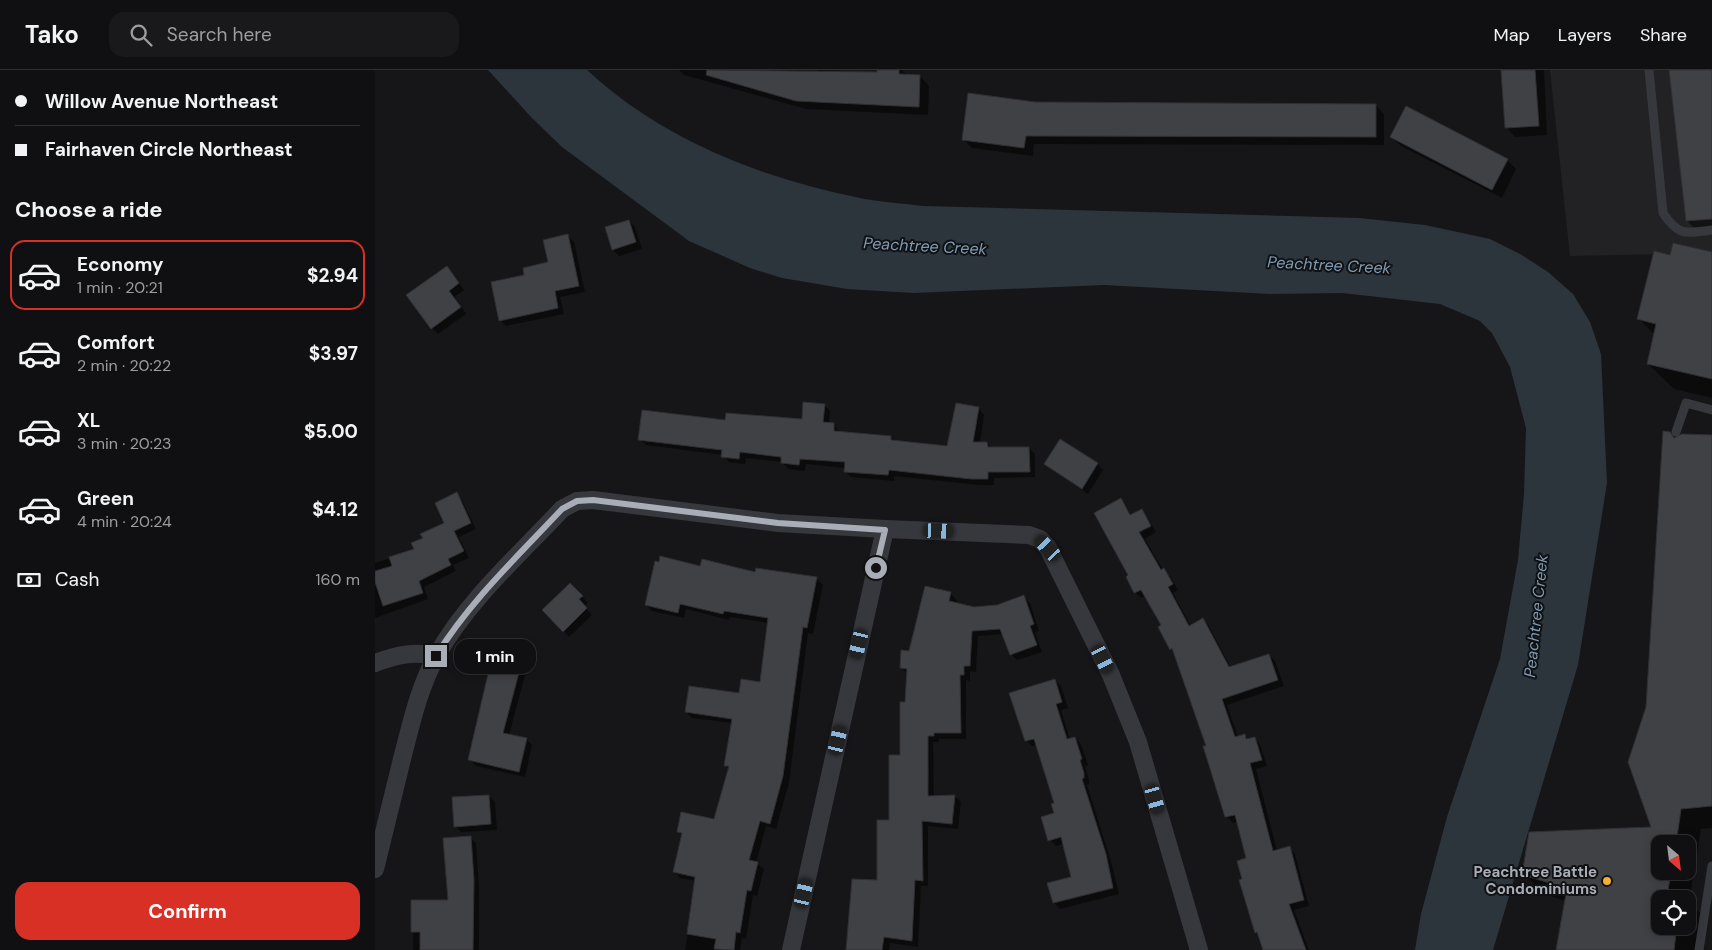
<!DOCTYPE html>
<html lang="en">
<head>
<meta charset="utf-8">
<style>
  body { margin:0; font-family:"DM Sans",sans-serif; background:#19191b; color:#f1f3f6; height:100vh; display:flex; flex-direction:column; font-size:19px; white-space:nowrap }
  * { box-sizing:border-box; margin:0 }
  p { font-size:16px; color:#9c9d9f }
  .icon { flex:none; width:28px; height:28px; fill:none; stroke:currentColor; stroke-width:2; stroke-linecap:round; stroke-linejoin:round }
  .map { position:relative; flex:1; overflow:hidden }
  .drawer { display:flex; flex-direction:column; background:#101012; width:375px }
  .drawer>* { flex:none }
  .top-card { display:grid; align-content:center; height:110px; padding:0 15px; background:#101012 }
  .needle { width:32px; rotate:152deg }
  .buttons { position:absolute; left:1276px; top:765px; display:grid; gap:10px }
  .buttons a { display:grid; place-items:center; width:45px; height:45px; border-radius:10px; background:#101012; box-shadow:0 2px 8px #0003,0 0 0 1px #303032; font-size:25px }
  .end { position:absolute; width:22px; height:22px; margin:-11px; border:6px solid #a8adb8; background:#111; box-shadow:0 0 0 2px #111 }
  .from { border-radius:50% }
  .bubble { position:absolute; height:35px; border-radius:15px; background:#101012; box-shadow:0 2px 8px #0003,0 0 0 1px #303032; font-size:16px; font-weight:700; line-height:35px; text-align:center }
  .car { position:absolute; width:15px; height:30px; margin:-15px -8px; border-radius:6px; box-shadow:0 0 4px 1px #0007; background:linear-gradient(#222 24%,#8ab4d8 0 40%,#222 0 76%,#8ab4d8 0 86%,#222 0) }
  .top-card b { display:flex; align-items:center; gap:18px; height:48px; font-size:19px }
  .top-card b+b { border-top:1px solid #303032 }
  .top-card i { width:12px; height:12px; background:#f1f3f6 }
  ul { padding:0; list-style:none }
  li { display:flex; align-items:center; gap:15px; height:70px; margin:0 10px 8px; padding:0 5px; border:2px solid transparent; border-radius:15px }
  li div { flex:1 }
  li b { display:block; font-size:19px }
  li em { font-style:normal; font-weight:700 }
  li.on { border-color:#d93025 }
  li>.icon { width:45px; height:45px; stroke-width:1.5 }
  h2 { padding:0 15px; font-size:22px; line-height:60px }
  .pay { display:flex; align-items:center; gap:12px; height:55px; padding:0 15px; font-size:19px }
  .pay p { margin-inline-start:auto }
  .primary-button { display:flex; gap:10px; margin-top:auto; padding:10px 15px }
  .primary-button a { flex:1; height:58px; border-radius:15px; background:#d93025; color:#fff; font-size:20px; font-weight:700; line-height:58px; text-align:center }
  header { display:flex; align-items:center; gap:30px; box-sizing:border-box; height:70px; padding:0 25px; background:#101012; border-bottom:1px solid #303032 }
  header strong { font-size:24px }
  nav { display:flex; gap:28px; margin-inline-start:auto; font-size:18px }
  .search { width:350px; height:45px; background:#19191b; display:flex; align-items:center; gap:12px; box-sizing:border-box; padding:0 18px; border-radius:15px; color:#9c9d9f; font-size:19px }
  main { display:flex; flex:1; min-height:0 }
  .map>svg:first-child { display:block }
</style>
</head>
<body>
<header>
<strong>Tako</strong>
<div class="search"><svg class="icon" aria-label="search" viewBox="0 0 24 24"><circle cx="10" cy="10" r="6"/><path d="M15 15l6 6"/></svg>Search here</div>
<nav><a>Map</a><a>Layers</a><a>Share</a></nav>
</header>
<main>
<section class="drawer">
<div class="top-card">
<b><i class="from"></i>Willow Avenue Northeast</b>
<b><i></i>Fairhaven Circle Northeast</b>
</div>
<h2>Choose a ride</h2>
<ul>
<li class="on"><svg class="icon" aria-label="car" viewBox="0 0 24 24"><path d="M5 17H2v-5l4-1 3-4h7l3 4 3 1v5h-3M9 17h6M6 11h13"/><circle cx="7" cy="17" r="2"/><circle cx="17" cy="17" r="2"/></svg><div><b>Economy</b><p>1 min · 20:21</p></div><em>$2.94</em></li>
<li><svg class="icon" aria-label="car" viewBox="0 0 24 24"><path d="M5 17H2v-5l4-1 3-4h7l3 4 3 1v5h-3M9 17h6M6 11h13"/><circle cx="7" cy="17" r="2"/><circle cx="17" cy="17" r="2"/></svg><div><b>Comfort</b><p>2 min · 20:22</p></div><em>$3.97</em></li>
<li><svg class="icon" aria-label="car" viewBox="0 0 24 24"><path d="M5 17H2v-5l4-1 3-4h7l3 4 3 1v5h-3M9 17h6M6 11h13"/><circle cx="7" cy="17" r="2"/><circle cx="17" cy="17" r="2"/></svg><div><b>XL</b><p>3 min · 20:23</p></div><em>$5.00</em></li>
<li><svg class="icon" aria-label="car" viewBox="0 0 24 24"><path d="M5 17H2v-5l4-1 3-4h7l3 4 3 1v5h-3M9 17h6M6 11h13"/><circle cx="7" cy="17" r="2"/><circle cx="17" cy="17" r="2"/></svg><div><b>Green</b><p>4 min · 20:24</p></div><em>$4.12</em></li>
</ul>
<div class="pay"><svg class="icon" aria-label="cash" viewBox="0 0 24 24"><path d="M3 7h18v10H3z"/><circle cx="12" cy="12" r="2"/></svg>Cash<p>160 m</p></div>
<div class="primary-button"><a>Confirm</a></div>
</section>
<div class="map">
<svg width="1337" height="880" viewBox="0 0 1337 880">
  <rect width="100%" height="100%" fill="#161618"/>
  <polygon fill="#222225" points="1175,0 1337,0 1337,183 1195,186"/>
  <path fill="#2c353c" d="M113,0H212C285,68 383,107 480,127C502,132 525,133 548,136L984,148L1050,155L1115,169L1145,184L1173,202L1198,224L1215,252L1226,284L1232,413L1203,595L1118,880H1040L1046,844L1072,747L1125,589L1143,490L1149,424L1151,358L1135,297L1117,263L1105,251L1065,234L967,223L895,224L729,215L539,223L472,219L407,208L375,198L314,171L187,77L157,48Z"/>
  <g fill="#0007" fill-rule="evenodd">
    <polygon points="304,0 426,0 443,5 444,0 503,3 503,0 527,0 533,6 545,6 554,16 553,45 431,39 309,5"/>
    <polygon points="1128,0 1169,0 1172,65 1140,67 1131,57"/>
    <polygon points="1295,0 1337,0 1337,158 1321,160 1312,151"/>
    <polygon points="660,33 1001,35 1009,44 1009,75 659,74 658,86 597,78 588,69"/>
    <polygon points="1016,67 1132,90 1141,99 1127,128 1026,76"/>
    <polygon points="254,151 260,157 267,179 244,186 238,180 231,158"/>
    <polygon points="193,166 199,172 210,222 185,227 189,244 131,256 125,250 151,206 174,193"/>
    <polygon points="1337,183 1337,328 1299,319 1273,294 1280,265 1264,249 1296,187"/>
    <polygon points="72,197 89,220 79,227 91,244 63,264 57,258"/>
    <polygon points="449,335 455,341 454,354 459,354 465,363 516,367 520,371 573,377 603,338 609,345 605,373 612,373 617,378 654,378 660,384 660,407 619,408 619,415 603,415 519,406 519,411 476,407 470,401 470,398 431,394 430,401 413,399 407,392 371,388 370,394 354,392 348,385 271,375 265,369 352,351 428,350"/>
    <path d="M1294,363L1300,369L1337,366V758L1326,759L1314,832L1326,844L1321,880H1183L1191,831L1169,824L1149,804L1277,758L1272,637ZM1285,774H1312V801H1285ZM1285,829H1312V856H1285Z"/>
    <polygon points="671,394 722,394 728,400 713,424"/>
    <polygon points="81,424 87,430 101,459 84,467 94,488 78,495 81,501 49,517 53,529 0,548 0,493 40,480 49,469 71,453"/>
    <polygon points="746,430 757,446 766,441 772,447 781,462 770,469 788,500 795,506 803,520 798,523 816,556 828,550 834,556 856,598 894,585 900,591 909,616 852,635 863,667 869,665 874,670 879,668 885,674 892,696 881,699 902,781 914,778 920,784 934,836 919,840 934,880 889,880 881,862 865,811 868,810 872,789 863,752 858,753 852,747 830,677 832,677 800,583 785,557 788,556 771,526 766,528 760,522 755,506"/>
    <polygon points="326,498 381,504 382,499 442,509 448,515 438,564 433,563 414,713 401,759 391,756 381,793 389,799 382,826 378,825 371,869 367,868 365,880 310,880 321,811 305,808 299,801 307,765 304,762 340,750 354,699 350,695 358,653 317,648 311,642 365,624 386,614 394,553 355,547 354,550 311,539 309,548 277,541 271,535"/>
    <polygon points="195,514 213,533 209,536 217,545 194,567 169,540"/>
    <polygon points="551,518 576,524 582,530 581,534 599,538 623,536 649,527 655,533 664,561 660,562 667,582 642,590 636,584 629,564 603,566 601,602 595,601 595,611 591,610 591,669 564,669 564,672 558,672 559,727 580,726 586,732 583,759 553,756 553,816 546,816 543,877 515,873 514,880 472,880 503,812 526,686 533,604 526,598 535,582"/>
    <polygon points="145,596 151,602 134,665 151,669 157,675 150,707 101,696 95,690 114,608 108,602"/>
    <polygon points="680,610 686,616 693,638 686,640 695,669 700,668 706,674 713,695 710,696 714,710 714,714 712,715 736,791 744,824 685,839 679,833 698,808 689,774 681,776 675,770 681,734 663,675 657,676 651,670"/>
    <polygon points="114,726 120,732 122,760 86,762 80,756"/>
    <polygon points="95,767 101,773 104,817 104,880 38,880 38,832 74,832"/>
  </g>
  <g fill="#404145" stroke="#303034">
    <polygon points="332,0 502,2 502,0 524,0 524,4 545,5 544,37 421,31 331,5"/>
    <polygon points="1126,0 1160,0 1164,56 1130,58"/>
    <polygon points="1294,0 1337,0 1337,149 1311,151"/>
    <polygon points="593,23 660,32 1001,34 1001,67 651,66 649,78 587,70"/>
    <polygon points="1031,36 1133,89 1117,120 1015,67"/>
    <polygon points="254,150 261,172 237,180 230,157"/>
    <polygon points="193,164 204,216 180,221 183,238 124,251 116,212 149,205 148,198 173,192 168,170"/>
    <polygon points="1298,173 1337,182 1337,309 1272,294 1281,254 1262,249 1279,181 1295,185"/>
    <polygon points="72,196 84,213 74,221 86,237 56,259 31,225"/>
    <polygon points="428,332 450,334 448,352 459,353 459,361 516,366 516,370 572,376 581,333 604,337 598,372 612,372 613,377 654,377 655,402 613,402 613,409 596,409 514,400 513,405 469,402 470,392 425,389 424,395 406,393 406,387 365,382 364,389 346,387 347,380 263,370 267,340 350,350 351,343 427,349"/>
    <polygon points="1288,361 1295,362 1299,368 1307,364 1337,365 1337,736 1306,739 1301,774 1285,774 1285,801 1296,801 1293,821 1307,823 1306,829 1285,829 1285,856 1302,856 1299,880 1181,880 1192,818 1147,805 1154,762 1276,757 1253,692 1271,637"/>
    <polygon points="685,369 723,393 707,419 669,394"/>
    <polygon points="82,422 96,453 79,461 89,481 73,489 76,495 44,511 48,523 8,536 0,512 0,501 17,496 14,487 39,479 36,473 48,468 45,464 69,453 60,433"/>
    <polygon points="746,428 755,445 767,439 776,456 764,462 786,500 789,498 798,514 793,517 814,556 828,548 854,597 894,584 903,610 847,629 860,667 870,664 871,669 880,667 887,690 875,693 898,781 915,776 929,830 914,834 931,880 888,880 882,862 880,863 864,810 867,809 862,791 871,788 860,745 850,747 828,676 831,676 797,578 795,580 783,557 786,555 766,520 759,523 751,507 753,505 719,443"/>
    <polygon points="285,486 325,496 327,489 380,502 381,498 442,507 432,558 428,557 408,706 395,754 385,751 374,790 383,792 376,821 372,820 365,863 361,862 359,880 339,879 341,869 312,864 320,807 298,802 307,763 302,762 306,742 339,749 354,696 349,696 357,649 310,642 314,616 364,623 366,609 385,612 393,548 349,541 348,544 305,534 303,543 270,535 280,491 284,492"/>
    <polygon points="195,513 208,526 204,529 212,538 188,562 167,540"/>
    <polygon points="550,516 576,522 574,531 599,537 622,535 649,525 659,554 655,556 662,575 635,585 625,559 597,561 595,596 589,596 589,605 585,605 586,663 559,663 559,666 553,666 553,726 580,725 577,754 547,751 548,811 540,810 537,871 509,867 507,880 471,880 477,809 502,810 502,750 514,750 514,685 525,685 525,632 530,632 532,599 525,598 526,580 534,581"/>
    <polygon points="111,586 146,595 128,663 152,668 144,702 93,690 113,604 106,602"/>
    <polygon points="680,609 687,632 681,634 692,669 700,667 707,689 705,690 709,703 709,708 707,709 731,784 738,818 678,833 672,813 696,807 686,767 673,771 666,747 679,743 676,734 679,733 659,669 650,671 634,623"/>
    <polygon points="114,725 116,754 79,757 77,727"/>
    <polygon points="96,766 99,810 98,880 45,880 45,862 36,862 36,830 73,830 68,768"/>
  </g>
  <g fill="none" stroke-linecap="round" stroke-linejoin="round">
    <g stroke="#37383d" stroke-width="9">
      <path d="M1274,0L1288,143C1304,167 1311,163 1337,160"/>
      <polyline points="1301,362 1311,333 1337,340"/>
      <polyline points="1324,880 1337,796"/>
    </g>
    <g stroke="#37383d" stroke-width="18">
      <path d="M0,593C22,585 38,581 61,586"/>
      <path d="M0,799C9,762 18,726 27,689C36,654 44,617 62,585C93,530 144,485 187,439L202,431L218,430L403,453L510,459L654,465L665,469L673,478L736,605L763,672L824,880"/>
      <polyline points="416,880 510,459"/>
    </g>
  </g>
  <g fill="none" stroke-linecap="round" stroke-linejoin="round">
    <path stroke="#a8adb8" stroke-width="6" d="M61,586C95,531 143,486 187,439L202,431L218,430L403,453L510,460L501,498"/>
  </g>
  <circle fill="#f2b134" stroke="#111113" stroke-width="2" cx="1232" cy="811" r="5"/>
  <g text-anchor="middle" dominant-baseline="central" stroke-width="4" stroke-linejoin="round" paint-order="stroke">
    <g font-size="15" font-weight="bold" fill="#a8adb8" stroke="#111113" text-anchor="end">
      <text x="1222" y="802">Peachtree Battle<tspan x="1222" dy="17">Condominiums</tspan></text>
    </g>
    <g font-size="16" font-style="italic" fill="#7f9bb3" stroke="#111113">
      <text transform="translate(550 176) rotate(3)">Peachtree Creek</text>
      <text transform="translate(954 195) rotate(3)">Peachtree Creek</text>
      <text transform="translate(1161 546) rotate(-84)">Peachtree Creek</text>
    </g>
  </g>
</svg>
<div class="buttons">
<a><svg class="needle" viewBox="-14 -14 28 28"><path d="M0-13l5 13h-10z" fill="#e53935"/><path d="M0 13l5-13h-10z" fill="#9c9d9f"/></svg></a>
<a><svg class="icon" aria-label="locate" viewBox="0 0 24 24"><circle cx="12" cy="12" r="6"/><path d="M12 2v4M12 18v4M2 12h4M18 12h4"/></svg></a>
</div>
<i class="end from" style="left:501px;top:498px"></i>
<i class="end" style="left:61px;top:586px"></i>
<div class="bubble" style="left:79px;top:569px;width:82px">1 min</div>
<i class="car" style="left:564px;top:461px;rotate:92deg"></i>
<i class="car" style="left:673px;top:478px;rotate:317deg"></i>
<i class="car" style="left:484px;top:574px;rotate:193deg"></i>
<i class="car" style="left:728px;top:589px;rotate:154deg"></i>
<i class="car" style="left:463px;top:670px;rotate:13deg"></i>
<i class="car" style="left:780px;top:729px;rotate:164deg"></i>
<i class="car" style="left:429px;top:823px;rotate:13deg"></i>
</div>
</main>
</body>
</html>
